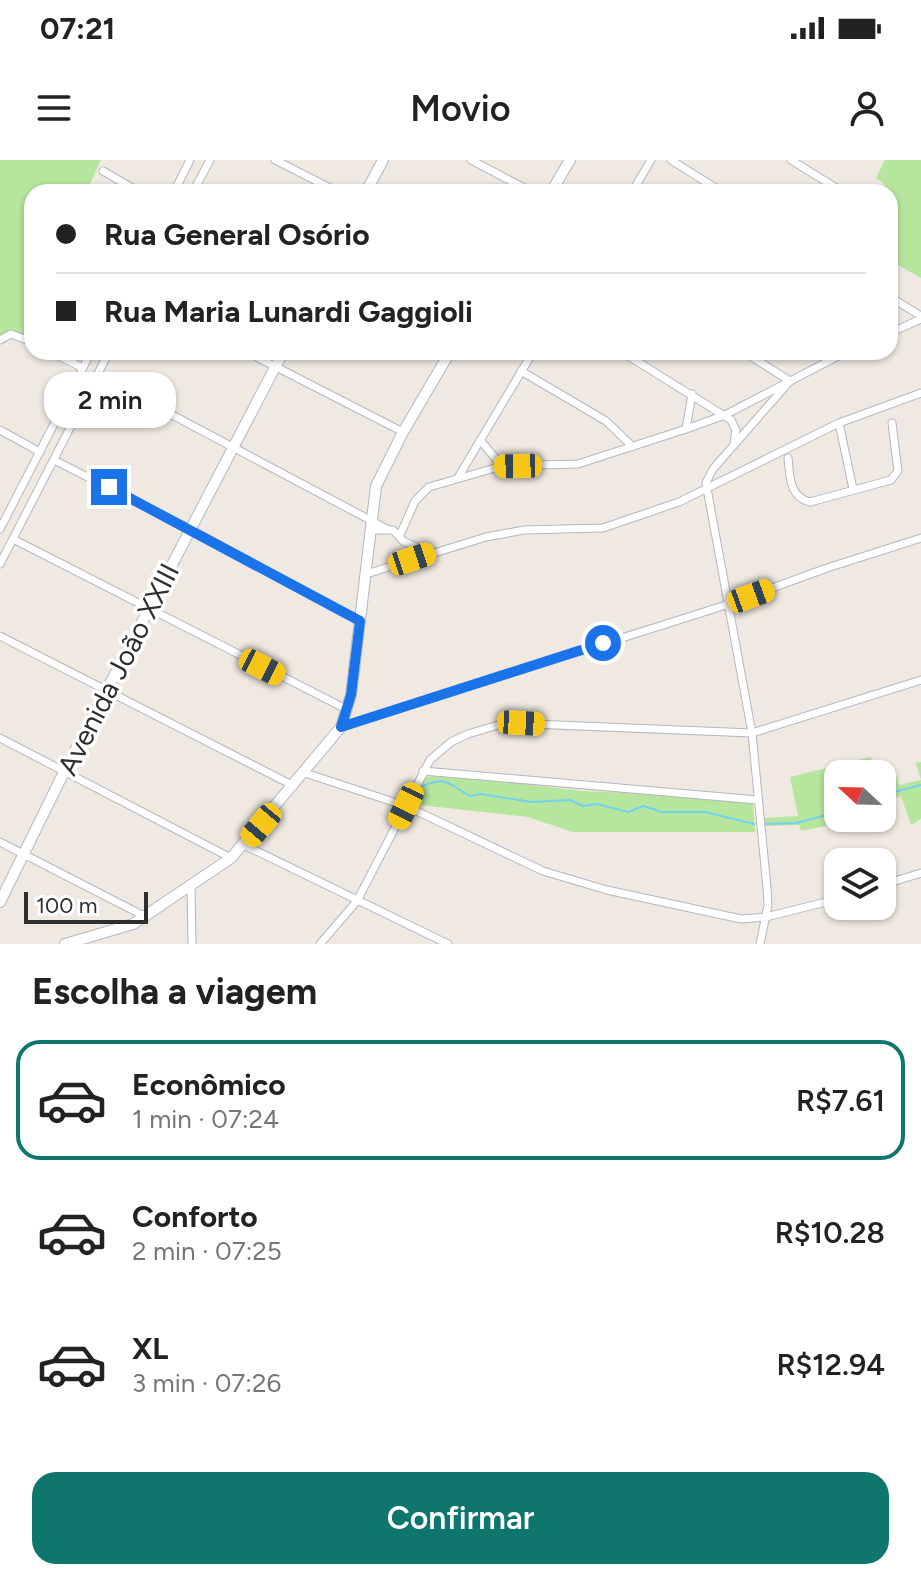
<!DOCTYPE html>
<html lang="pt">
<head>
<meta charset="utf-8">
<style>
  body { margin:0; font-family:Figtree,sans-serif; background:#f2f2f2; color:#222; height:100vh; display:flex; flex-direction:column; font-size:30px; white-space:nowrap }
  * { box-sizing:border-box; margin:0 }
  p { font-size:26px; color:#767676 }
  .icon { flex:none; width:44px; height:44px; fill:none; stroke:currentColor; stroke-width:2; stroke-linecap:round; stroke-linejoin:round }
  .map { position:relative; height:784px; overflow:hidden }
  .drawer { display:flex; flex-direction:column; background:#fff; flex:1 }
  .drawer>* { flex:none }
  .hud { position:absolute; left:24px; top:24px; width:874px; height:176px; border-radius:24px; box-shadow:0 2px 6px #0004; display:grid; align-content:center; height:176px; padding:0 32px; background:#fff }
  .needle { width:52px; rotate:292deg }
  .buttons { position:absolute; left:824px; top:600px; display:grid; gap:16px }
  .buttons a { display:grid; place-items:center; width:72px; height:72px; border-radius:16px; background:#fff; box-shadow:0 2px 6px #0004; font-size:40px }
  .scale { position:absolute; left:24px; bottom:20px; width:124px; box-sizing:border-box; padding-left:8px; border:4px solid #2e2e2e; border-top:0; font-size:22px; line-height:28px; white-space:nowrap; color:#2e2e2e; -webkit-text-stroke:6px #fff; paint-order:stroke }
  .end { position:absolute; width:36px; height:36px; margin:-18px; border:10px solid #1a73e8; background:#fff; box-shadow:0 0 0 4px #fff }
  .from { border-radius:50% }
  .bubble { position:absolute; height:56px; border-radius:24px; background:#fff; box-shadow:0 2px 6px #0004; font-size:26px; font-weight:600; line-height:56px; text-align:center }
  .car { position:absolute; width:24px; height:48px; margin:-24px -12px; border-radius:10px; box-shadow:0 0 6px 2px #0007; background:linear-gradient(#f5c518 24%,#345 0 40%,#f5c518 0 76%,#345 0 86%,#f5c518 0) }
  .hud b { display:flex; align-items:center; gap:28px; height:76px; font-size:30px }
  .hud b+b { border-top:2px solid #e0e0e0 }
  .hud i { width:20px; height:20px; background:#222 }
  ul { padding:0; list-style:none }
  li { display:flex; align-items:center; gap:24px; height:120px; margin:0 16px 12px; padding:0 16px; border:4px solid transparent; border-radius:24px }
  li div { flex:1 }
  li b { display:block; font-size:30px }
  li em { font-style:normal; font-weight:600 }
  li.on { border-color:#0f766e }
  li>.icon { width:72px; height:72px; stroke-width:1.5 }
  h2 { padding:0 32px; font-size:36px; line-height:96px }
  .primary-button { display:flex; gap:16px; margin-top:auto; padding:16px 32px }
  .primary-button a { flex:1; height:92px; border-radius:24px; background:#0f766e; color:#fff; font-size:32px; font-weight:600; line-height:92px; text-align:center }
  .status { display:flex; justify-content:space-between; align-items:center; height:56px; padding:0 40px; background:#fff; direction:ltr }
  .status svg { height:22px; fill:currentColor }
  header { display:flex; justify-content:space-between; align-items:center; height:104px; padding:0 32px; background:#fff; font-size:36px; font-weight:600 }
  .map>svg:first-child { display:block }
</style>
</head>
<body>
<div class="status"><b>07:21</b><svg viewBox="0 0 49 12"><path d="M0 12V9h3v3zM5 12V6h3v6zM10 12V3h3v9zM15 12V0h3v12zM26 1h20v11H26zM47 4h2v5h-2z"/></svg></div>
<header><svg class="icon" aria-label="menu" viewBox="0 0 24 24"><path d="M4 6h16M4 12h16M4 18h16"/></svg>Movio<svg class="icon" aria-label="person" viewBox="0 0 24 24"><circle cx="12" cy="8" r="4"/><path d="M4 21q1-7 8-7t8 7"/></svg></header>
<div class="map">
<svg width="921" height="784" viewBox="0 0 921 784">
  <rect width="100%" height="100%" fill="#efe9e1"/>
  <g fill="#b6e59e">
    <polygon points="0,0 101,0 86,32 32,32 32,177 8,171 0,176"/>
    <polygon points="885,0 921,0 921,118 890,100 890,32 881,32 885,24 876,18"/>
    <polygon points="871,597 875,613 894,609 899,625 921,620 916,603 921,602 921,659 911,665 901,636 882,642 882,614 838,614 838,658 863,658 801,671 799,665 764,666 764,658 798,656 790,617"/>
    <polygon points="446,615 582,631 681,635 753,644 755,672 573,672 528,657 419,645 415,635 425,617"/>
  </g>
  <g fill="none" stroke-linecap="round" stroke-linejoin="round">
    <g stroke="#75cff0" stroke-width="2">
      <path d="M423,626C448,615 449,625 470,636L481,634L531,642L570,640L583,646L597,644L628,652L643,646L662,652H705L754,664"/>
      <polyline points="882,635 921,625"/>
      <polyline points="766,664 796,663 838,652"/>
    </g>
    <g stroke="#b4b7c1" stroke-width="9">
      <g id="street">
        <polyline points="275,0 338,32"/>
        <polyline points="471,0 532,32"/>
        <polyline points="671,0 722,32"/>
        <polyline points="791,0 843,32"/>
        <polyline points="103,11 139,32"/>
        <polyline points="174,32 190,0"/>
        <polyline points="193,32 210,0"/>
        <polyline points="632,32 651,0"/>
        <polyline points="890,137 921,156"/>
        <polyline points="890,173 921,159"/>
        <polyline points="0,180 11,174 32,182"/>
        <polyline points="51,192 83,208"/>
        <polyline points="247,192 403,272"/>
        <polyline points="622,192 731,260 736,270 734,284"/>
        <polyline points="744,192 790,221 713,309 706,323 752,573 767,728 768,745 760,784"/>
        <polyline points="521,211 606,261 632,286"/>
        <polyline points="97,215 387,369"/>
        <polyline points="839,263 853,329"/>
        <polyline points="686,269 692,234"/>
        <polyline points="0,270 40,292"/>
        <polyline points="480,280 502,306"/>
        <path d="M788,298C790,316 789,337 810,342L891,320L898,311L892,263"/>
        <polyline points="54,300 190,369 360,461"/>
        <polyline points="459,316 533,192"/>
        <polyline points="0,369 91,192"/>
        <polyline points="370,370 393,370 403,381 429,393"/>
        <polyline points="400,375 415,341 429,327 502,306 578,304 686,269 725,255 846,192"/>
        <polyline points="13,379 348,550"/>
        <polyline points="0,404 109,192"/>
        <polyline points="366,414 486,377 524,370 603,368 679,342 839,263 921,233"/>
        <polyline points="0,476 294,626"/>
        <polyline points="341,567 726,445 827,408 921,378"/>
        <polyline points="0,578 231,698"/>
        <polyline points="423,611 758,640"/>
        <polyline points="305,613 406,646 543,711 607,730 741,759 766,757 838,739"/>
        <polyline points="0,682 146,757"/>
        <polyline points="244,685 448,784"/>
        <polyline points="882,725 921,713"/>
        <polyline points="191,727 192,784"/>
        <polyline points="320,784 357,741 430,600 451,582 468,574 505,563 752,573 921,520"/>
      </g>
    </g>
    <g stroke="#b4b7c1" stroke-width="12">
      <g id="secondary">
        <polyline points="366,32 383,0"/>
        <polyline points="551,32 570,0"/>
        <polyline points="0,742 65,610 283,192"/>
        <polyline points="65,784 133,764 231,698 341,567 351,535 376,326 403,272 450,192"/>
      </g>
    </g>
    <use href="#street" stroke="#fff" stroke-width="7"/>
    <use href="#secondary" stroke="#fff" stroke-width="10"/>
  </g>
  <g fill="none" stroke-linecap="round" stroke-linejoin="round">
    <polyline stroke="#1a73e8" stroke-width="10" points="109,327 360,461 351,535 341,567 603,483"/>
  </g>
  <g text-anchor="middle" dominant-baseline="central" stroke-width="7" stroke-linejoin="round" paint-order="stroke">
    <g font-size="28" fill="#2e2e2e" stroke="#fff">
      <text transform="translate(118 509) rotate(-63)">Avenida João XXIII</text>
    </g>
  </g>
</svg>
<div class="buttons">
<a><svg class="needle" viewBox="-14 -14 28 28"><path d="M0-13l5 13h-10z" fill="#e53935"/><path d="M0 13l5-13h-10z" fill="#767676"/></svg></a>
<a><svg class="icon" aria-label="layers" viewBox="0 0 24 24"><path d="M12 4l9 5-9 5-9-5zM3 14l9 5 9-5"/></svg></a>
</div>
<div class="scale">100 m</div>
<i class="end from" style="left:603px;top:483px"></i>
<i class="end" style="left:109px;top:327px"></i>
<div class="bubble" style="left:44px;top:212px;width:132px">2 min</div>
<i class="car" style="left:518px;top:306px;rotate:269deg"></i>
<i class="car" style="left:412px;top:399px;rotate:72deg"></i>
<i class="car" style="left:751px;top:436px;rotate:70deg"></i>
<i class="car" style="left:262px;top:507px;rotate:117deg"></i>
<i class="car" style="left:521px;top:563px;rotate:93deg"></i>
<i class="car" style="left:406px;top:646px;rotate:206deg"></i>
<i class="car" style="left:261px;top:665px;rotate:220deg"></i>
<div class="hud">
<b><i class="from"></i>Rua General Osório</b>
<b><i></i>Rua Maria Lunardi Gaggioli</b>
</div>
</div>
<section class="drawer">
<h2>Escolha a viagem</h2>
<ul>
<li class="on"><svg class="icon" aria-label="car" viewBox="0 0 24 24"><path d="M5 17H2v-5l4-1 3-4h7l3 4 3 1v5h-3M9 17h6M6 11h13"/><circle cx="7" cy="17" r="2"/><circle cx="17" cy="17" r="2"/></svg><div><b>Econômico</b><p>1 min · 07:24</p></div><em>R$7.61</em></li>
<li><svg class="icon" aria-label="car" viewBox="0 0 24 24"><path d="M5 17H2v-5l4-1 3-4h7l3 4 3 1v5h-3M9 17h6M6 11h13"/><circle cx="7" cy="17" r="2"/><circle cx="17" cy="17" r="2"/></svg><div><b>Conforto</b><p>2 min · 07:25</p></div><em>R$10.28</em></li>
<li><svg class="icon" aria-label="car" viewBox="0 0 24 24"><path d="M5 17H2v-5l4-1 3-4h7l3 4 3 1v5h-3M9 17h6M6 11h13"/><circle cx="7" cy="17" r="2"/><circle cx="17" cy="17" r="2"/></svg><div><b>XL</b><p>3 min · 07:26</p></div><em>R$12.94</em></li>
</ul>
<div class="primary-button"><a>Confirmar</a></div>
</section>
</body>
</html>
